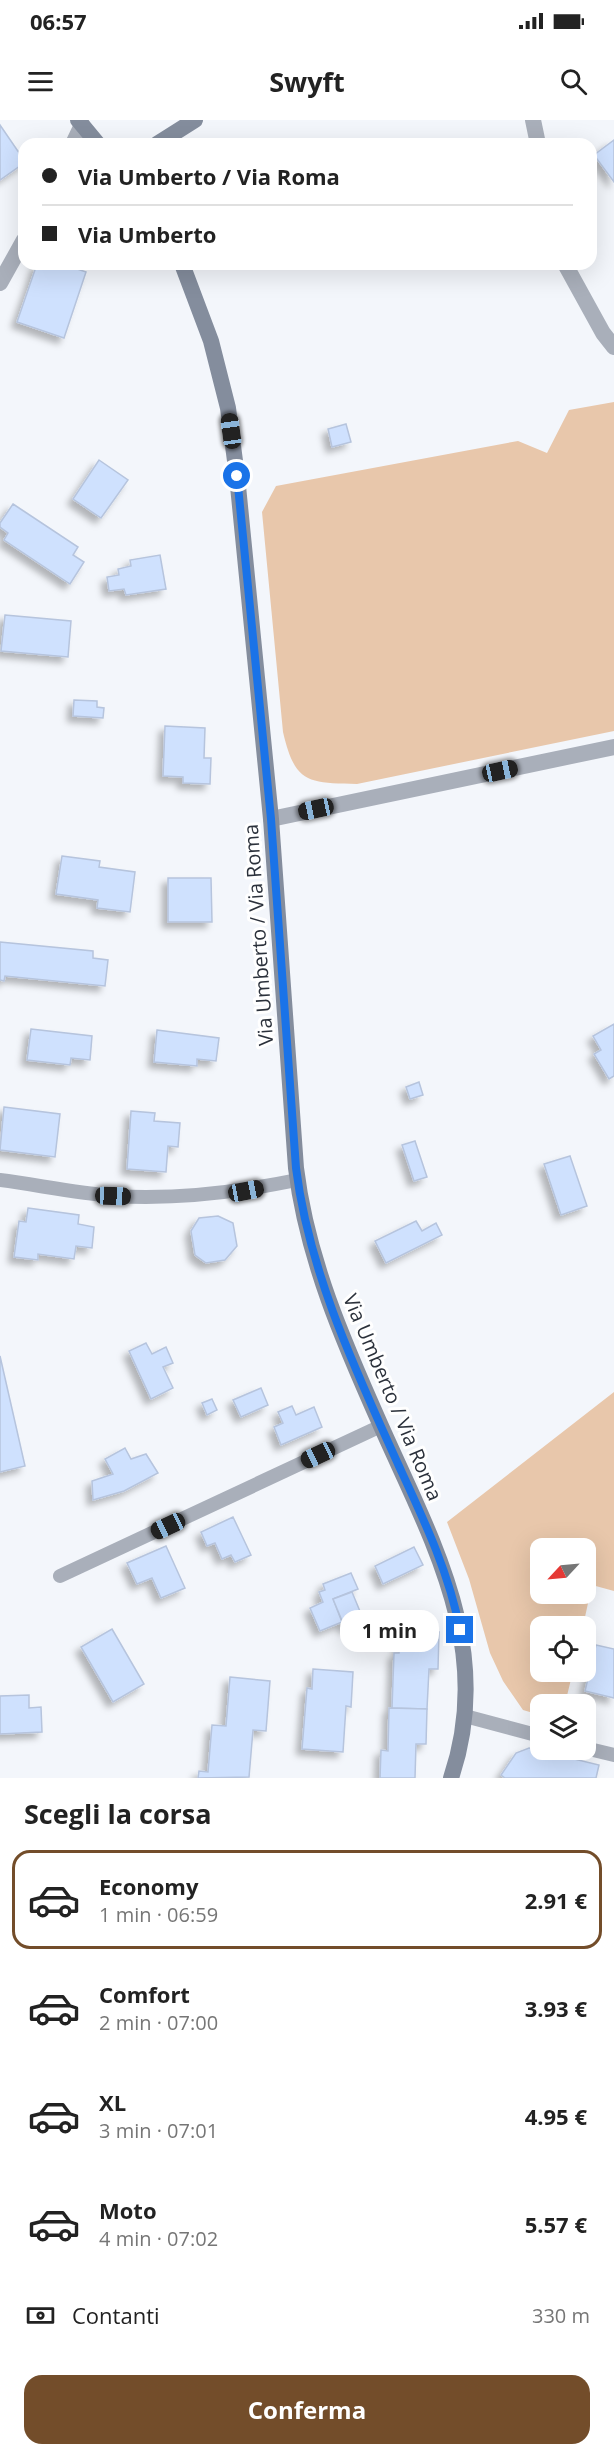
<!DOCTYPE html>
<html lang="it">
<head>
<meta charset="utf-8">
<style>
  body { margin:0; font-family:"Open Sans",sans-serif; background:#f2f2f2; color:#222; height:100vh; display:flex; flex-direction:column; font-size:22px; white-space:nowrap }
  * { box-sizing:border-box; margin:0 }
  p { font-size:20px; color:#767676 }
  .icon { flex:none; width:33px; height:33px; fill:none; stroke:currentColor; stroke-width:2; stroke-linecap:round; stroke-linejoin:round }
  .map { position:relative; height:1658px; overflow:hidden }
  .sheet { display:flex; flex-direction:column; background:#fff; flex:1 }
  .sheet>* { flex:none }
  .guide { position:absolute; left:18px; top:18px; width:579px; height:132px; border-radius:18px; box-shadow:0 6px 24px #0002; display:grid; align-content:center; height:132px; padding:0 24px; background:#fff }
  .needle { width:39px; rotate:244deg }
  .tools { position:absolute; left:530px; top:1418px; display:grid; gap:12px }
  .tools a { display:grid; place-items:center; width:66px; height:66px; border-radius:12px; background:#fff; box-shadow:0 6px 24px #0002; font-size:30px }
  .end { position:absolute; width:27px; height:27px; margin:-14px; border:8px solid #1a73e8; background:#fff; box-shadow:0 0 0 3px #fff }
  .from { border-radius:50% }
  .bubble { position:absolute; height:42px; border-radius:18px; background:#fff; box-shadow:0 6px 24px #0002; font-size:20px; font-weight:700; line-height:42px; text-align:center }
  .car { position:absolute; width:18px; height:36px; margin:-18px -9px; border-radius:8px; box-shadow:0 0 4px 2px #0007; background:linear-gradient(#222 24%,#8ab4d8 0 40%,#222 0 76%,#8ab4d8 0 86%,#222 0) }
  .guide b { display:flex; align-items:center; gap:21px; height:57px; font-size:22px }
  .guide b+b { border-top:2px solid #e0e0e0 }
  .guide i { width:15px; height:15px; background:#222 }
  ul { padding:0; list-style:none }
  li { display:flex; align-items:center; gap:18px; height:99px; margin:0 12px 9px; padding:0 12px; border:3px solid transparent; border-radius:18px }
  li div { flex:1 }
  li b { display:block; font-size:22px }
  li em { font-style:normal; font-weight:700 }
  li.selected { border-color:#734d2a }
  li>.icon { width:54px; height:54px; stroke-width:1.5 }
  h2 { padding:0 24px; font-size:27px; line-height:72px }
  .pay { display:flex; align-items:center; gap:15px; height:66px; padding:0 24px; font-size:22px }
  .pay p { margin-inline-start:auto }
  .cta { display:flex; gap:12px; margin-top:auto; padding:12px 24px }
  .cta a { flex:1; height:69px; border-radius:18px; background:#734d2a; color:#fff; font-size:24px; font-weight:700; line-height:69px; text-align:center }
  .status { display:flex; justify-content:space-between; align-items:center; height:42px; padding:0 30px; background:#fff; direction:ltr }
  .status svg { height:16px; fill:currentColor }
  header { display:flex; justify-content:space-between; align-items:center; height:78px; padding:0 24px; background:#fff; font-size:27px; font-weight:700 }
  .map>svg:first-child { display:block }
</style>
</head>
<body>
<div class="status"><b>06:57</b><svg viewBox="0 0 49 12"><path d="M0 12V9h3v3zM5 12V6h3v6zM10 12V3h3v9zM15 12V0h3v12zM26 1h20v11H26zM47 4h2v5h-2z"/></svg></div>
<header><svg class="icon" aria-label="menu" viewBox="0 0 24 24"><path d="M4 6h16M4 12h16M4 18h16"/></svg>Swyft<svg class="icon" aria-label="search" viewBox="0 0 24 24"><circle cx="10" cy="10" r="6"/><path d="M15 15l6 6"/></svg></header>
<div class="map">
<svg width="614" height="1658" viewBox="0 0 614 1658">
  <defs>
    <filter id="shadow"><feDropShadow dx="-5.5" dy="5.5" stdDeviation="3" flood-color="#0004"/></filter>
  </defs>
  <rect width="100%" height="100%" fill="#f3f6fb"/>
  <g fill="#e8c7ab" fill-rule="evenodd">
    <path d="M614,282V611L357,664C307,663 295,663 283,612L262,392L276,366L518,321L547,333L569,290Z"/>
    <path d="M614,1272V1471L592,1465L583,1506H540V1551H573L565,1584H540V1595L523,1590L503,1561L490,1533L469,1459L447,1402ZM540,1428H585V1473H540Z"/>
  </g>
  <g fill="#cfe1fe" stroke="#b6c4dd" stroke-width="1.5" filter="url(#shadow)">
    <polygon points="0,5 24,40 24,43 0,60"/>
    <polygon points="614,20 614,62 594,35"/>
    <polygon points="37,144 63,144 86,152 64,218 17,202"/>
    <polygon points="346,304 351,322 332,327 328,309"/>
    <polygon points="99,340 128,360 101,398 73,379"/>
    <polygon points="13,384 78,427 73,435 84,442 70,464 4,420 8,413 0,407 0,403"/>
    <polygon points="160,435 166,469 126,475 124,469 109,471 107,457 119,455 118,449 131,446 130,440"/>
    <polygon points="5,495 71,501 68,537 1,531"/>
    <polygon points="74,580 97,581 97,587 104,588 103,598 73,596"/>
    <polygon points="165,606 205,608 204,638 211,638 210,664 183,663 183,657 163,656"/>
    <polygon points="62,736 100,741 99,747 135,752 130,792 97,788 98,780 56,774"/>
    <polygon points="168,758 211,758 212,802 168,802"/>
    <polygon points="0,822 93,831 93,838 108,840 105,866 5,856 4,861 0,860"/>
    <polygon points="614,904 614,956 609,959 594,934 601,930 593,916"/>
    <polygon points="31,909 92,916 90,940 71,938 70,945 27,940"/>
    <polygon points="157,910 219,918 216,941 197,939 197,946 154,942"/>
    <polygon points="419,962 423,975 410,979 406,967"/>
    <polygon points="4,987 60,994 55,1037 0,1030"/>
    <polygon points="131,991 155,993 154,1001 180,1003 178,1027 168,1026 166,1052 127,1049"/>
    <polygon points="415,1021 427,1057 414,1061 402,1025"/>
    <polygon points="570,1036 587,1086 561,1095 544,1044"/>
    <polygon points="28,1088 79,1095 78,1104 94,1107 92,1128 76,1126 74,1139 38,1134 38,1140 14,1137 19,1101 26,1102"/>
    <polygon points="218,1096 233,1103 237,1126 225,1140 206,1143 195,1135 191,1111 199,1098"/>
    <polygon points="416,1101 422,1111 436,1103 442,1115 386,1143 375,1121"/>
    <polygon points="146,1223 152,1234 166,1227 173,1243 163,1247 173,1268 151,1279 129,1231"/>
    <polygon points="0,1236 25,1346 0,1352"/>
    <polygon points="261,1268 268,1285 241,1297 233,1280"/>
    <polygon points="212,1279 217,1290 207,1295 202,1283"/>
    <polygon points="292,1286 296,1295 314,1287 322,1307 281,1325 274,1307 283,1303 278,1292"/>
    <polygon points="125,1328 131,1339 146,1334 158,1353 124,1371 93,1380 92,1361 113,1354 105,1339"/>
    <polygon points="233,1397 251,1435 235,1442 231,1435 222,1439 215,1423 207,1426 201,1412"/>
    <polygon points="166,1426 185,1468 161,1478 152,1458 137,1464 127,1443"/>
    <polygon points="414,1427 423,1445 383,1464 375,1446"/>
    <polygon points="351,1453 358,1469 333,1479 342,1502 320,1511 310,1488 323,1482 319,1472 325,1470 323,1464"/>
    <polygon points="352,1472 364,1501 345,1508 333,1479"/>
    <polygon points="112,1509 144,1564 113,1582 81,1527"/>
    <polygon points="400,1510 439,1512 438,1549 429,1549 427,1589 392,1588 394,1533 399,1533"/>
    <polygon points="596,1525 614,1529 614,1578 585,1571"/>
    <polygon points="313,1549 353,1552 351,1587 346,1586 343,1632 302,1629 307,1568 312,1569"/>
    <polygon points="230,1557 270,1561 266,1611 253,1610 249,1657 198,1658 199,1651 208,1652 212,1605 226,1606"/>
    <polygon points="29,1575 29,1588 41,1587 42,1612 0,1614 0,1576"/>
    <polygon points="389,1588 427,1589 426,1624 416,1624 415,1658 380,1658 381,1630 388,1631"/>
    <polygon points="529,1628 599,1645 596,1658 505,1658 501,1655 516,1633"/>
  </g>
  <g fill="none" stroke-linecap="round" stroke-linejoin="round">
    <g stroke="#a9afba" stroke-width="14">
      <path d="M0,1060C38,1065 76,1073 114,1076C175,1080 238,1072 297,1060"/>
      <polyline points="60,1456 381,1306"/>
      <polyline points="465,1596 540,1616"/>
      <polyline points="585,1628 614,1635"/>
    </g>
    <g stroke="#a9afba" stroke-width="16">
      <polyline points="533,0 538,24"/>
      <polyline points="73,24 82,5"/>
      <polyline points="565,144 603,213 614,227"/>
      <polyline points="0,163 24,120"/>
    </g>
    <polyline stroke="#a9afba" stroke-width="16" points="271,699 614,627"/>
    <g stroke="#848d9d" stroke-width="16">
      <polyline points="78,0 98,24"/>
      <polyline points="157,24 195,0"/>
      <path d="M182,144L211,221L228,288L237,356L271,699L296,1048C307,1139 344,1223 381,1306C432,1421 495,1529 451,1658"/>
    </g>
  </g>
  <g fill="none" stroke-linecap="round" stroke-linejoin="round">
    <path stroke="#1a73e8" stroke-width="8" d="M237,356L271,699L296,1048C309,1152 355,1249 398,1344C423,1398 449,1452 460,1510"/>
  </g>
  <g text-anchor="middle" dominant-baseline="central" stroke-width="6" stroke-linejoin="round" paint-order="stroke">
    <g font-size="20" fill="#2b313b" stroke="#fff">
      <text transform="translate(258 815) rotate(-94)">Via Umberto / Via Roma</text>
      <text transform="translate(393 1277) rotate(67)">Via Umberto / Via Roma</text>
    </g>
  </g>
</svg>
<div class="tools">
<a><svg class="needle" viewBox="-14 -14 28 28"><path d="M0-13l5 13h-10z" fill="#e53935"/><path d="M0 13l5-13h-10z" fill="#767676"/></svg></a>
<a><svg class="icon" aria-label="locate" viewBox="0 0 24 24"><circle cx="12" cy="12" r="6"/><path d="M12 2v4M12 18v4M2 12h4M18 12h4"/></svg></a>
<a><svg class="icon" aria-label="layers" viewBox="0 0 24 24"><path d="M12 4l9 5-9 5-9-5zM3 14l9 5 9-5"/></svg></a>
</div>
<i class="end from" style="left:237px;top:356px"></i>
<i class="end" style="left:460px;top:1510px"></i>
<div class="bubble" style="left:340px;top:1490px;width:99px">1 min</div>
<i class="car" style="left:231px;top:311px;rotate:352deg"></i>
<i class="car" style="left:500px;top:651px;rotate:78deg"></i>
<i class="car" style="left:316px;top:689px;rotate:258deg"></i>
<i class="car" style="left:246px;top:1071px;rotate:79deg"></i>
<i class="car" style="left:113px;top:1076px;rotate:92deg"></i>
<i class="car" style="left:318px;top:1335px;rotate:245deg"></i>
<i class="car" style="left:168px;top:1406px;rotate:245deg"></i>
<div class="guide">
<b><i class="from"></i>Via Umberto / Via Roma</b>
<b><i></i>Via Umberto</b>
</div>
</div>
<section class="sheet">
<h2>Scegli la corsa</h2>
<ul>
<li class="selected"><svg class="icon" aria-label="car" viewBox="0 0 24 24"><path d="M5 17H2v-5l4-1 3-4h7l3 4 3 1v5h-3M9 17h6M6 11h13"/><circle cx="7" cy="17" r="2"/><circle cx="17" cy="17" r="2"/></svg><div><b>Economy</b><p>1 min · 06:59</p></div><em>2.91 €</em></li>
<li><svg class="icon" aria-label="car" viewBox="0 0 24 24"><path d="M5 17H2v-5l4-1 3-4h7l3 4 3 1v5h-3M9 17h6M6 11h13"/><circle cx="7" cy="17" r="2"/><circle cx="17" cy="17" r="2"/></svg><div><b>Comfort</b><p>2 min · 07:00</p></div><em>3.93 €</em></li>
<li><svg class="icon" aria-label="car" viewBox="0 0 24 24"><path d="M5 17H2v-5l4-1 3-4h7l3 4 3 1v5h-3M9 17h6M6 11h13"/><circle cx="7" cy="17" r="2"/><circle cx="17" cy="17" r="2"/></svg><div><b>XL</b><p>3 min · 07:01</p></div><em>4.95 €</em></li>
<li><svg class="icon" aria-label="car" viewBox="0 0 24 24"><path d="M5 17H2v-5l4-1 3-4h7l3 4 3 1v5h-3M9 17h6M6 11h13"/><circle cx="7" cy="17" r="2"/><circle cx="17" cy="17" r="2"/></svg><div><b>Moto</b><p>4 min · 07:02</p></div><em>5.57 €</em></li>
</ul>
<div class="pay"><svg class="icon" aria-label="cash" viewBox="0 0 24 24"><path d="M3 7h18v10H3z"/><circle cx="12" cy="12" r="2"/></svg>Contanti<p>330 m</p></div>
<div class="cta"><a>Conferma</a></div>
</section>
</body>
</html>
